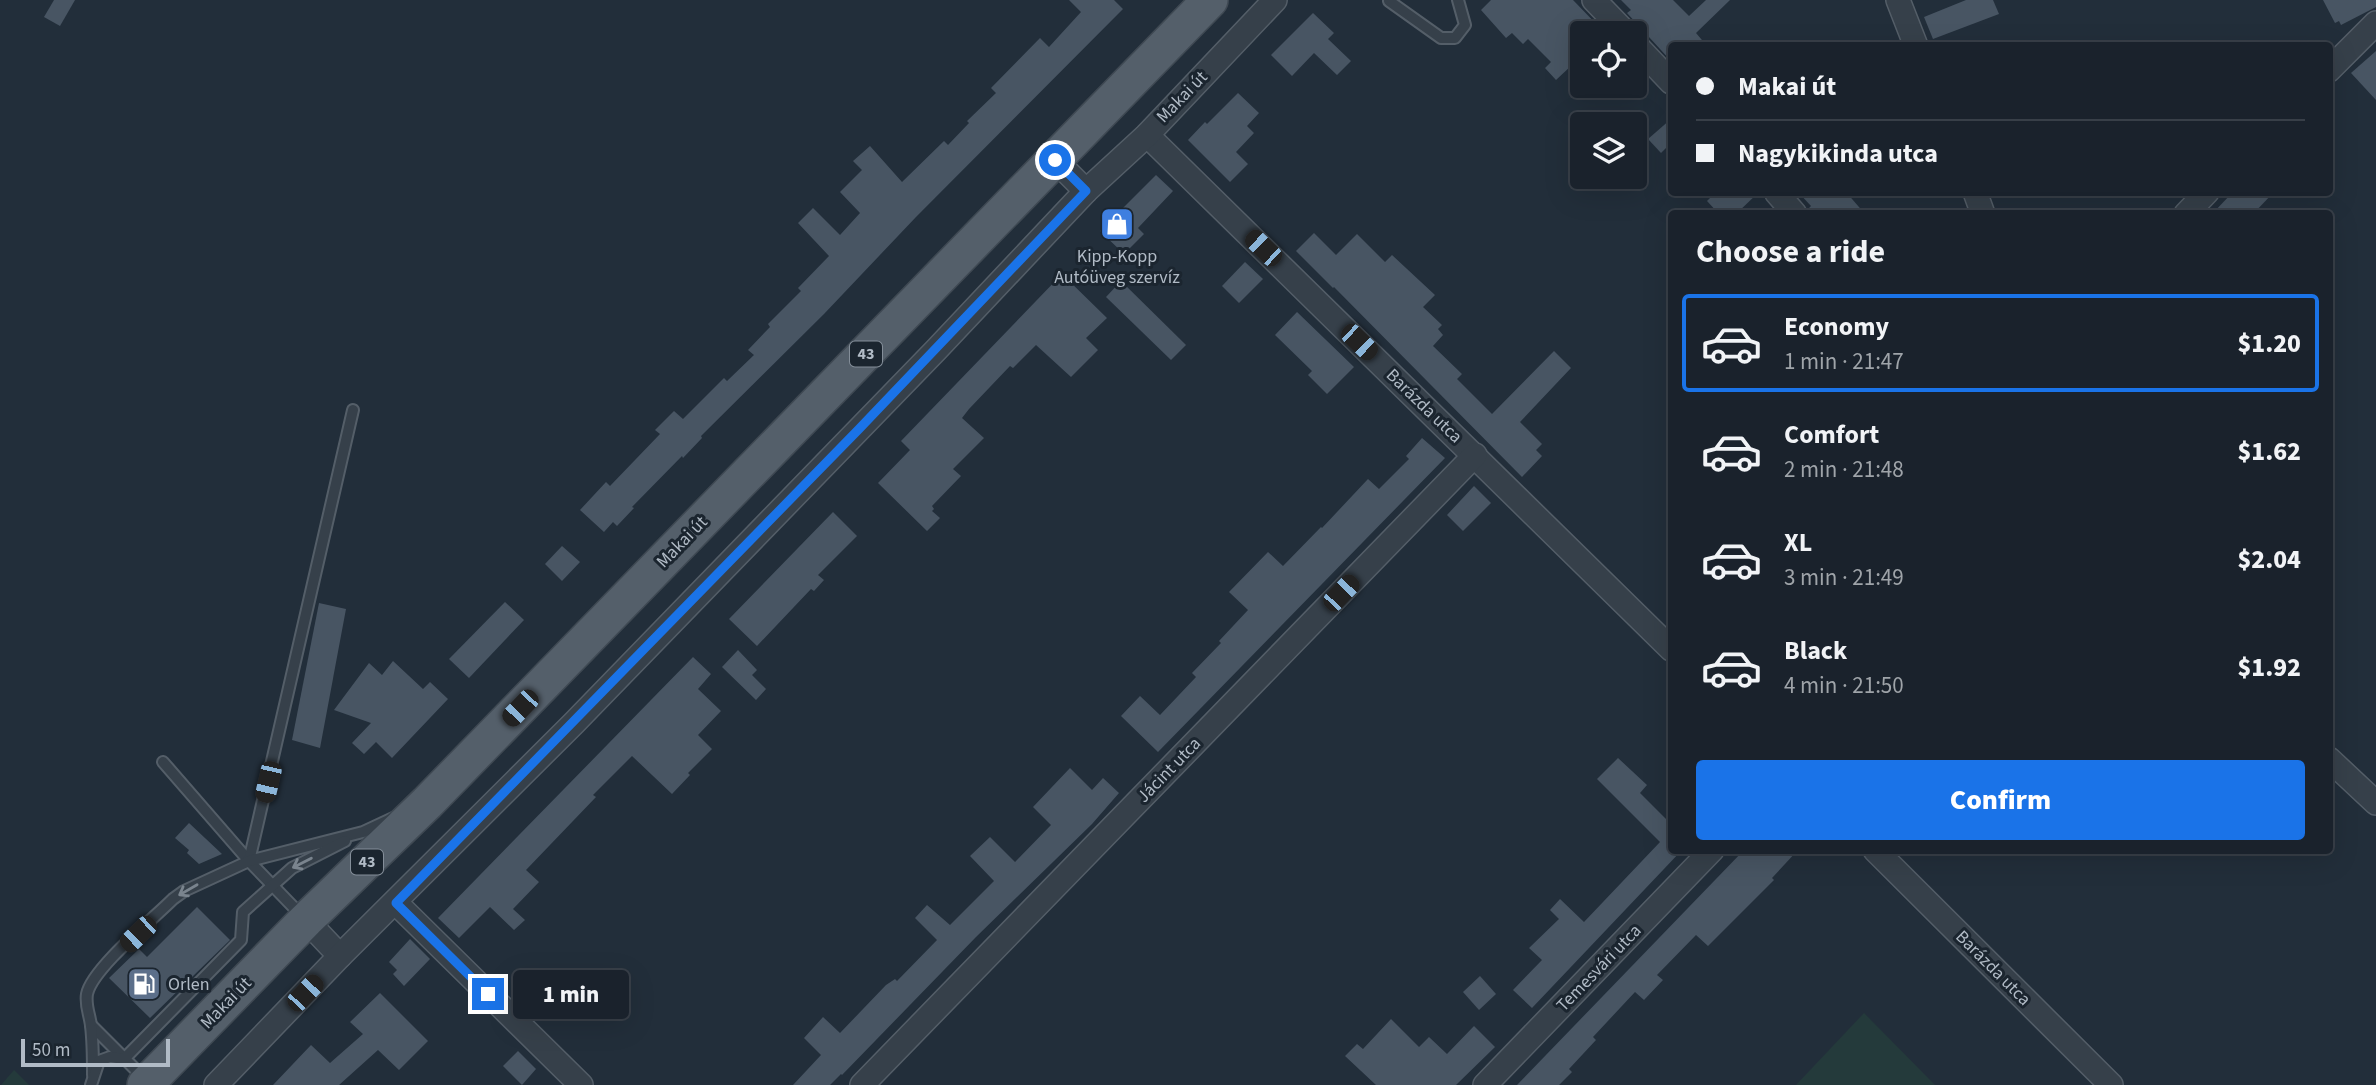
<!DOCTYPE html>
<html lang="en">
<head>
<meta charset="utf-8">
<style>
  body { margin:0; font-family:"Source Sans 3",sans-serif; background:#232a34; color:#f1f3f6; height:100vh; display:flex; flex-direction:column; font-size:26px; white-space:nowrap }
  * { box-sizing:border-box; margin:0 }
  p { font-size:23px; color:#9fa4a9 }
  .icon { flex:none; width:38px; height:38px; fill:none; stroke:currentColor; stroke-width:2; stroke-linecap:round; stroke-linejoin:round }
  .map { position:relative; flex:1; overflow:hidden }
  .details { position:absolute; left:1668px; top:210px; width:665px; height:644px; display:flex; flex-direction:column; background:#1a222c; border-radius:7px; box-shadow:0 7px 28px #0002,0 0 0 2px #383f48 }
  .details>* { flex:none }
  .hud { position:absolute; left:1668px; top:42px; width:665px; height:154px; border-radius:7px; box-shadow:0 7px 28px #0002,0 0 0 2px #383f48; display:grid; align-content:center; height:154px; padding:0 28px; background:#1a222c }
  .tools { position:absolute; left:1570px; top:21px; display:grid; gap:14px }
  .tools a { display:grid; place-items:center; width:77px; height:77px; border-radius:7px; background:#1a222c; box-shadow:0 7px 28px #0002,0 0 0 2px #383f48; font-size:35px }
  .scale { position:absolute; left:21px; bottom:18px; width:149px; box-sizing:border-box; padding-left:7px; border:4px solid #b1bbc6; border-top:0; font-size:19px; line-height:24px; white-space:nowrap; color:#b1bbc6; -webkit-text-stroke:5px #1b252f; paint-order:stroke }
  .end { position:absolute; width:32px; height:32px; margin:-16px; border:9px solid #1a73e8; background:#fff; box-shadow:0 0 0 4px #fff }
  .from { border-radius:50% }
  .bubble { position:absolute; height:49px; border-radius:7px; background:#1a222c; box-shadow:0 7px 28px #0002,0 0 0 2px #383f48; font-size:23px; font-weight:800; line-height:49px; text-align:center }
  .car { position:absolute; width:21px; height:42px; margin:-21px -10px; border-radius:9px; box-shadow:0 0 5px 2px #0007; background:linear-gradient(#222 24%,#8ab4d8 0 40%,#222 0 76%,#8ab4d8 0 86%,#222 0) }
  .hud b { display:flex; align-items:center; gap:24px; height:66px; font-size:26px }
  .hud b+b { border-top:2px solid #383f48 }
  .hud i { width:18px; height:18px; background:#f1f3f6 }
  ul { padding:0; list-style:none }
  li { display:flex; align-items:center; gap:21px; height:98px; margin:0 14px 10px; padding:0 14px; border:4px solid transparent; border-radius:7px }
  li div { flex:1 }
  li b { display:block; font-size:26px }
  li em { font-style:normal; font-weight:800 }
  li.current { border-color:#1a73e8 }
  li>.icon { width:63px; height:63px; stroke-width:1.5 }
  h2 { padding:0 28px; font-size:32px; line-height:84px }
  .primary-button { display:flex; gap:14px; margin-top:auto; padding:14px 28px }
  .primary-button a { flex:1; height:80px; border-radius:7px; background:#1a73e8; color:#fff; font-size:28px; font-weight:800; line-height:80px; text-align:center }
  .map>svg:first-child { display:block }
</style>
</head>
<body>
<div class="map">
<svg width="2376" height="1085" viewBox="0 0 2376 1085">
  <rect width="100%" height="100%" fill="#222e3a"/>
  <g fill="#243a3b">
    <polygon points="1864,1013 1935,1085 1796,1085"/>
    <polygon points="14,1070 29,1085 1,1085"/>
  </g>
  <g fill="#485563">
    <polygon points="54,0 75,0 60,26 44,17"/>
    <polygon points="1069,0 1114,0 1123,9 916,217 824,314 701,436 702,438 683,458 682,456 632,507 634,508 617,526 613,522 604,532 580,510 606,482 610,486 660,434 655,430 674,411 683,419 724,378 727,381 754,355 748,350 770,327 768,324 801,291 798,288 829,256 798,223 813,208 840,235 860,213 840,192 862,170 853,161 870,146 902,182 944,141 948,145 969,123 967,121 996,93 991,88 1040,38 1049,47 1081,12"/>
    <polygon points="1491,0 1573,0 1605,33 1582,33 1582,75 1572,65 1556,80 1545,68 1551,62 1528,39 1523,44 1512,33 1506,38 1481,10"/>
    <polygon points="1621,0 1673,0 1689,16 1706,0 1730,0 1696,33 1707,46 1671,46 1671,61 1627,13 1631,10"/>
    <polygon points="1966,0 1993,0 1999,14 1933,39 1924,17"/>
    <polygon points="2323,0 2376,0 2376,7 2341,25 2339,21 2335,23"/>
    <polygon points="1313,13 1334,33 1328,39 1351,61 1337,75 1314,53 1292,76 1271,55"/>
    <polygon points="2376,51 2376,100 2351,73"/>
    <polygon points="1238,93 1259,113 1247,126 1254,133 1236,152 1248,164 1230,182 1188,140 1205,122 1207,124"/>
    <polygon points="1671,119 1671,143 1661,153 1648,139"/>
    <polygon points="1156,175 1173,191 1138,228 1144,234 1124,254 1100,231"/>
    <polygon points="1716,192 1759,192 1736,214 1719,214 1707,201"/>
    <polygon points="1798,192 1846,192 1865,214 1809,214 1808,209 1811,206"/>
    <polygon points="2233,192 2274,192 2253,214 2212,214"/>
    <polygon points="1314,233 1336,255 1357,234 1385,262 1392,255 1435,295 1423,307 1442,325 1438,329 1443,335 1433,346 1462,374 1457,379 1492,414 1554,351 1571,368 1520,422 1542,444 1536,450 1542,456 1522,477 1334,287 1333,288 1296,251"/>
    <polygon points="1245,262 1263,279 1239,303 1222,286"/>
    <polygon points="1062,274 1107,318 1086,338 1098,350 1071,377 1036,345 1013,368 1010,366 969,409 962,418 984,438 953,469 961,476 932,506 934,509 932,511 940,518 927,531 878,483 910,450 901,441"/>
    <polygon points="1121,281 1186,345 1171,360 1106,297"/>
    <polygon points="1297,312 1354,367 1327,394 1308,375 1312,371 1275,335"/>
    <polygon points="1422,438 1445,458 1158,752 1121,716 1140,696 1160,715 1196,677 1192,673 1221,643 1219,641 1248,610 1229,592 1268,552 1283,566 1321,527 1322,528 1368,479 1379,489 1409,459 1406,456"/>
    <polygon points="1474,486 1491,503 1463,531 1447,515"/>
    <polygon points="833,512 857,536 818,575 824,580 814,591 811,589 757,646 729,619"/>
    <polygon points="562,546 580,562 562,581 545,564"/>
    <polygon points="505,602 524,620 469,678 449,659"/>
    <polygon points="319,603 346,609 320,748 292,740"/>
    <polygon points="738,650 757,670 752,675 766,689 756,700 722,667"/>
    <polygon points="693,657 711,674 698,689 721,711 698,735 712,749 688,773 690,775 672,794 632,756 593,795 596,797 526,870 539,882 513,909 525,920 514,930 490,907 459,938 438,918"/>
    <polygon points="393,661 423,689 430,682 448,699 392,758 376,742 364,754 352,743 371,723 334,710 369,663 382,675"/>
    <polygon points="1618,758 1647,785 1640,793 1671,824 1671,850 1682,850 1532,1008 1513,990 1542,960 1529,948 1559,919 1550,910 1560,899 1584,922 1660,842 1597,779"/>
    <polygon points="1070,768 1092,790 1103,778 1119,793 1092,824 976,937 842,1075 841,1074 830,1085 793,1085 821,1055 804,1038 823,1017 840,1033 886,985 895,979 897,981 937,940 915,918 927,905 950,925 994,881 970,856 990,837 1015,862 1051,825 1033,807"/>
    <polygon points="189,823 222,854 199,864 187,853 189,850 175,838"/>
    <polygon points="1744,850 1798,850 1772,878 1774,880 1708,946 1696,935 1657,975 1663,980 1644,1000 1635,992 1593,1037 1596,1040 1569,1069 1572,1072 1559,1085 1517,1085"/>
    <polygon points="197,907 230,940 150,1018 109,978 139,949 147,957"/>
    <polygon points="410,939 430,959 404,986 393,974 397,970 389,962"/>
    <polygon points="1480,976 1496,994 1479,1010 1463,992"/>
    <polygon points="380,993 428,1041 399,1070 378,1050 339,1085 273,1085 311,1045 330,1063 363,1034 350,1022"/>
    <polygon points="1391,1019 1419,1047 1429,1037 1447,1054 1474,1026 1495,1047 1456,1085 1376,1085 1345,1056 1357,1044 1363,1049"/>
    <polygon points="518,1051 536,1069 522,1085 503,1066"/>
  </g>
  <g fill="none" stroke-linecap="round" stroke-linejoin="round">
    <g stroke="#545e68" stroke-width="14">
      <g id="service">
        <polyline points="1389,1 1441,38 1455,38 1465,25 1458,0"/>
        <polyline points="163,762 249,861 302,916"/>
        <polyline points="249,861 353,410"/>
        <polyline points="91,1025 146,1080"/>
        <path d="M93,1075C93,1059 93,1042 91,1026C90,1015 85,1006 87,994C92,969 153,919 173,899L184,891L249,861L363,832L393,818"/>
        <polyline points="91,1085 99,1061 110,1057 124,1059 241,940 243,912 292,868 345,841"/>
      </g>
    </g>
    <g stroke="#545e68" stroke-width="26">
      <g id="minor">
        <polyline points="1594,0 1626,33"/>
        <polyline points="1898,0 1916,46"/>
        <polyline points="1634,43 1671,82"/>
        <polyline points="2329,70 2376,23"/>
        <polyline points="1147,135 1671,649"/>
        <polyline points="1055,160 1086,191"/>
        <polyline points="1776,192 1795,214"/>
        <polyline points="1975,192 1983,214"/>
        <polyline points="2186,214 2207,192"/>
        <polyline points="2329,759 2376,803"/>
        <polyline points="1875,850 2111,1085"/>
        <polyline points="396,903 581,1085"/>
        <polyline points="306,920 340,956"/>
        <polyline points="216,1085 340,956 574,723 936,350 1086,191 1147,135 1275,0"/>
        <polyline points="862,1085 1475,455"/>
        <polyline points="1485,1085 1712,850"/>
      </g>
    </g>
    <g stroke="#3f4953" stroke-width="38">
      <polyline id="primary" points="145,1085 306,920 427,803 1210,0"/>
    </g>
    <use href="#service" stroke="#36404a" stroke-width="10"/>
    <use href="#minor" stroke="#36404a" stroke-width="23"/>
    <use href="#primary" stroke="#545f6a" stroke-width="35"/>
  </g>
  <defs><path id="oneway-shaft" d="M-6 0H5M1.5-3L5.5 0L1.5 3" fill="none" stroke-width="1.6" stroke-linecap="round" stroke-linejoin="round" transform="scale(1.75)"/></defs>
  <g stroke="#7a848e">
    <use href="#oneway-shaft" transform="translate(302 863) rotate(153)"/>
    <use href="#oneway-shaft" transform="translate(188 890) rotate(150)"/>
  </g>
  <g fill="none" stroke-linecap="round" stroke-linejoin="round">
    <polyline stroke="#1a73e8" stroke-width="9" points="488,994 396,903 859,429 1086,191 1055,160"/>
  </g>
  <defs>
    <g id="shop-square" transform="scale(1.75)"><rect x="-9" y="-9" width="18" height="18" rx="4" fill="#3f7fe0" stroke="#1b252f"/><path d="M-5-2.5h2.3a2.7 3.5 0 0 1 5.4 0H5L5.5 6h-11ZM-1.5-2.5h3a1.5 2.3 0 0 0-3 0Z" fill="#fff"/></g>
    <g id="fuel-square" transform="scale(1.75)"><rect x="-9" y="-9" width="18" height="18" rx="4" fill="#5c6f8a" stroke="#1b252f"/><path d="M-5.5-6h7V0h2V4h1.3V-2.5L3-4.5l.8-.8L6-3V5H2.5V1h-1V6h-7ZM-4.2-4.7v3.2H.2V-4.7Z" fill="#fff"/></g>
  </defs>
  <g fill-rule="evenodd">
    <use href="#shop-square" x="1117" y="224"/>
    <use href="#fuel-square" x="144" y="984"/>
  </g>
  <g text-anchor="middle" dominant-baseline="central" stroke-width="6" stroke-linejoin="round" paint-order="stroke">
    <g fill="#1b252f" stroke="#848e99" stroke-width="2">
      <rect x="850" y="341.5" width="32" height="25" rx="5"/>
      <rect x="351" y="849.5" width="32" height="25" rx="5"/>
    </g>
    <g font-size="16" font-weight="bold" fill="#b1bbc6">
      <text x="866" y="354">43</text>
      <text x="367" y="862">43</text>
    </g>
    <g font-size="18" fill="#b1bbc6" stroke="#1b252f">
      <text transform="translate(1182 97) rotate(-46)">Makai út</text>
      <text transform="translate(1424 406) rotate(44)">Barázda utca</text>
      <text transform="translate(682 542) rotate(-46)">Makai út</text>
      <text transform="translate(1169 770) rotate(-46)">Jácint utca</text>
      <text transform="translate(1599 968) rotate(-46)">Temesvári utca</text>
      <text transform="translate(1993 968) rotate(45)">Barázda utca</text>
      <text transform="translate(226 1003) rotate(-46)">Makai út</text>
    </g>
    <g font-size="18" fill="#b1bbc6" stroke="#1b252f">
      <text x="1117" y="256">Kipp-Kopp<tspan x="1117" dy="21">Autóüveg szervíz</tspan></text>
      <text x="168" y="984" text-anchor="start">Orlen</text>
    </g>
  </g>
</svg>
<div class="tools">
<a><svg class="icon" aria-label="locate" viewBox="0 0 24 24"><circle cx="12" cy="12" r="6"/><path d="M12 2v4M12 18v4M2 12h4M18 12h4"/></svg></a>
<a><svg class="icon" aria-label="layers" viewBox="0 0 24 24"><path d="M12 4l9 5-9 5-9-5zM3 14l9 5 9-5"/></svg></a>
</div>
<div class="scale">50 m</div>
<i class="end from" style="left:1055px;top:160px"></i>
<i class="end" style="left:488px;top:994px"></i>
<div class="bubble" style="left:513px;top:970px;width:116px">1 min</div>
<i class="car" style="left:1263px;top:248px;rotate:314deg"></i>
<i class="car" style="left:1359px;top:342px;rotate:134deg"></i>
<i class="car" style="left:1341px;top:593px;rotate:44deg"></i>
<i class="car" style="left:520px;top:708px;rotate:224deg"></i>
<i class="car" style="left:268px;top:782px;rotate:193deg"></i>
<i class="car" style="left:138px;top:934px;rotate:226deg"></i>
<i class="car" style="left:305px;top:993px;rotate:44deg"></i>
<div class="hud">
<b><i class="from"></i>Makai út</b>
<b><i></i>Nagykikinda utca</b>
</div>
<section class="details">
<h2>Choose a ride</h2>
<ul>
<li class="current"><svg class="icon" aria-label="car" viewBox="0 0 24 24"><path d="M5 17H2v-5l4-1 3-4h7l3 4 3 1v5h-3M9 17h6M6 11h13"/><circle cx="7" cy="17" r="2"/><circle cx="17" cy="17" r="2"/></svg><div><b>Economy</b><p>1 min · 21:47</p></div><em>$1.20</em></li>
<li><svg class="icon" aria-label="car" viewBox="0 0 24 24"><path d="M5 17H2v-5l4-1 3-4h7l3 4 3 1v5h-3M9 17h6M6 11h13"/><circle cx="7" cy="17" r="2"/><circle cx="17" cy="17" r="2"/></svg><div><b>Comfort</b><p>2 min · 21:48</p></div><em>$1.62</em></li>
<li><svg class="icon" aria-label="car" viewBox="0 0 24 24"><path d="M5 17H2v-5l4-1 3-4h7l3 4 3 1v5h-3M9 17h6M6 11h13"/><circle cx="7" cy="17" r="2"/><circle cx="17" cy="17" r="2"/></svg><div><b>XL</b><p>3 min · 21:49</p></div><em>$2.04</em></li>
<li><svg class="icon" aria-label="car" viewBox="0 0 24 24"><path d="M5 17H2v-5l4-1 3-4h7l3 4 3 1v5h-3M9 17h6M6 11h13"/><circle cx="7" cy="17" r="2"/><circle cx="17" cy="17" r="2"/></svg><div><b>Black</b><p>4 min · 21:50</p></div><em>$1.92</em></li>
</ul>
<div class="primary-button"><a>Confirm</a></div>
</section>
</div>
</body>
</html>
